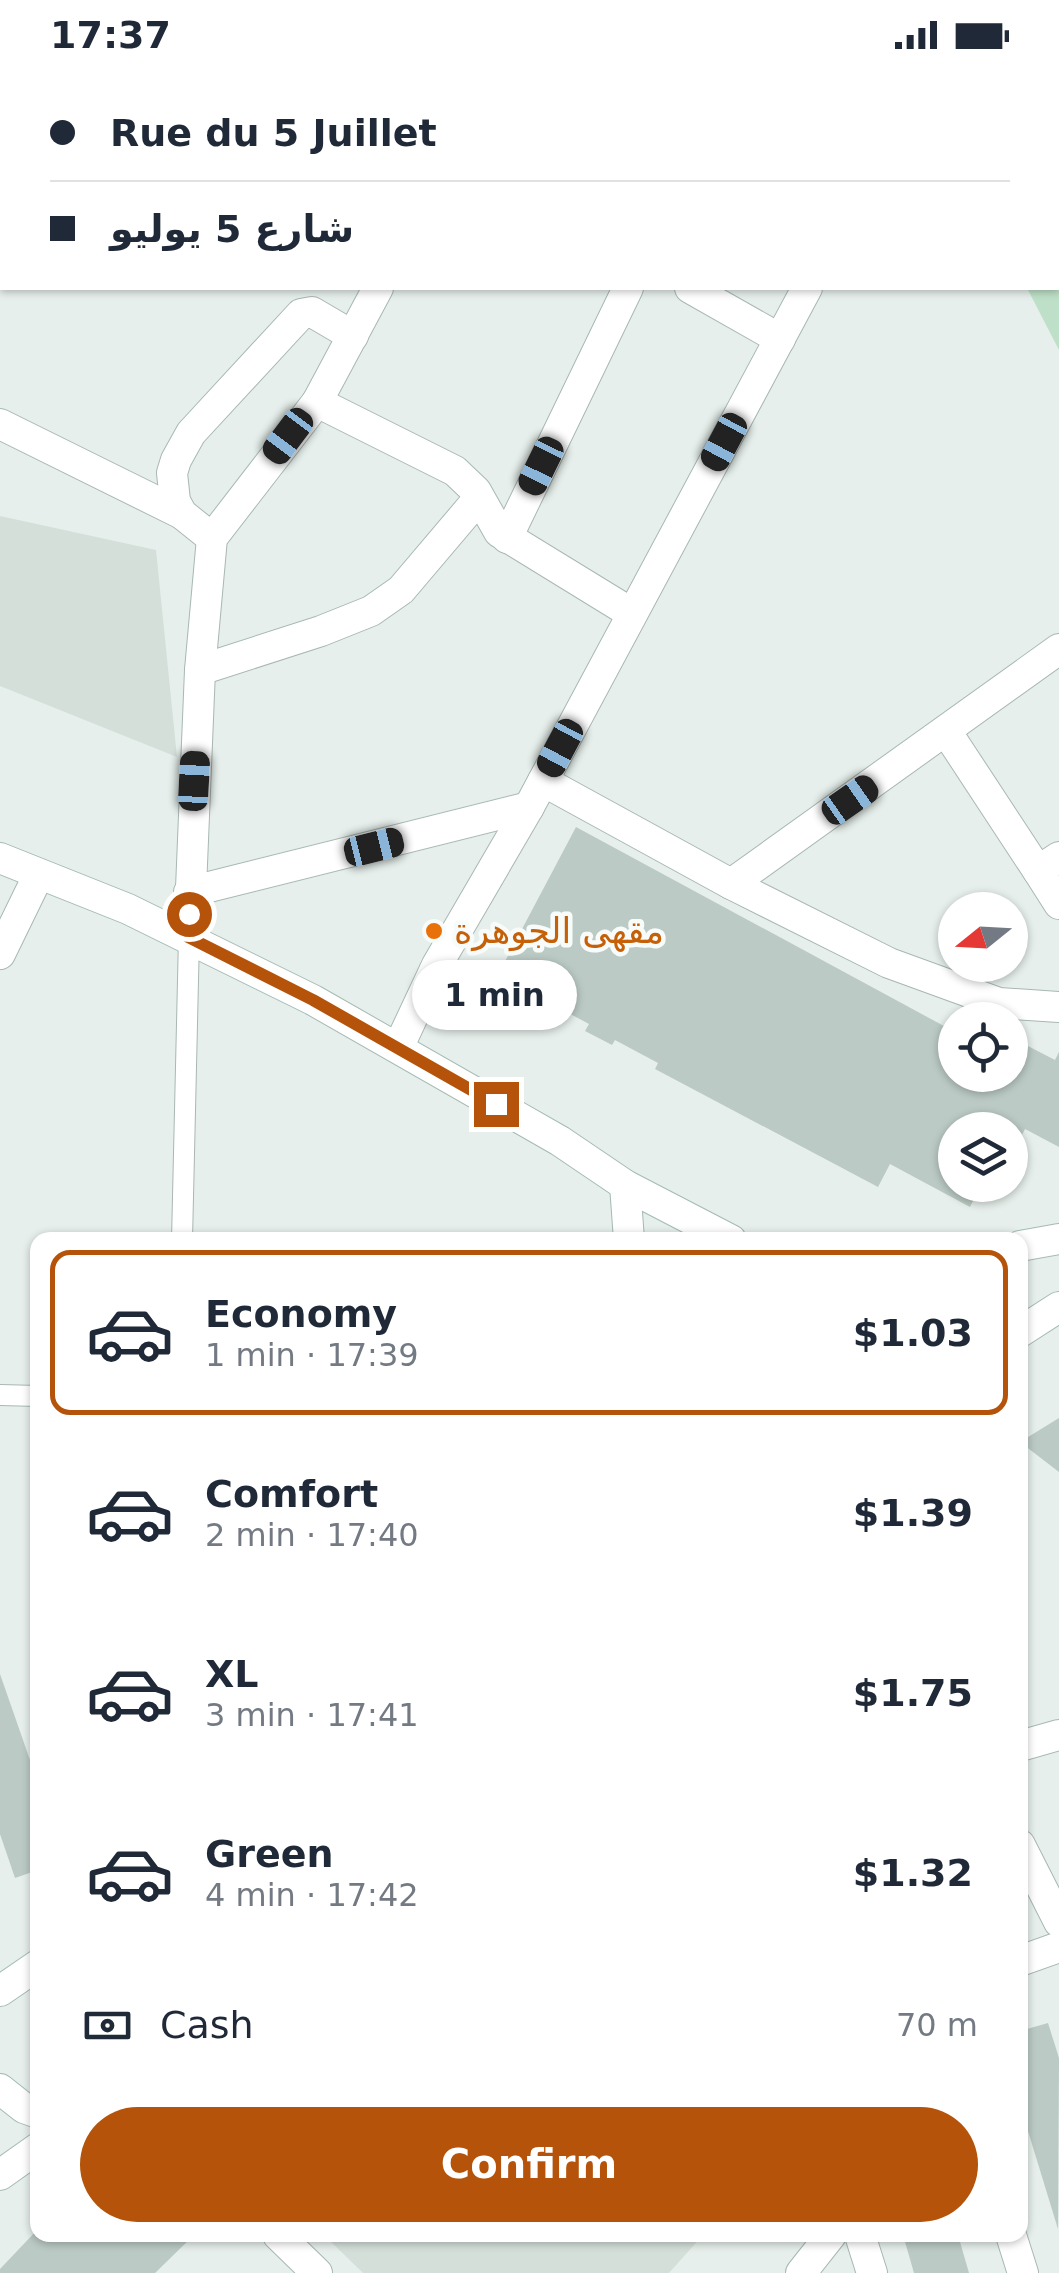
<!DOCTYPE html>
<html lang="en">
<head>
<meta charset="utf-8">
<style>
  body { margin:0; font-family:"DejaVu Sans",Cairo,sans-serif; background:#f6f6f7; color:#1f2937; height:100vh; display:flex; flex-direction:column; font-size:38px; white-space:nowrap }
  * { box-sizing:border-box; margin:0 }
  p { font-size:32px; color:#747a83 }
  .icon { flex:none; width:55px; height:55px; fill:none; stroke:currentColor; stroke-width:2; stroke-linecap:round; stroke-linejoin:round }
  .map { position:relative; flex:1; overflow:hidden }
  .panel { position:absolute; left:30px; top:1162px; width:998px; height:1010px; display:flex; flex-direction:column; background:#fff; border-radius:20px; box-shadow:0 2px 8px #0004 }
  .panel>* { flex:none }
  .hud { position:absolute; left:0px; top:0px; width:1060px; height:220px; box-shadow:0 2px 8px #0004; display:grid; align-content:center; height:220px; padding:0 50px; background:#fff }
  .needle { width:65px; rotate:252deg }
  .tools { position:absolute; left:938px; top:822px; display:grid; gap:20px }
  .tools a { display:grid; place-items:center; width:90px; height:90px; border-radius:50%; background:#fff; box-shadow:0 2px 8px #0004; font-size:50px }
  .end { position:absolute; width:45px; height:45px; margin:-22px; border:12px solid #b45309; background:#fff; box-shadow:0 0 0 5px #fff }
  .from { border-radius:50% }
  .bubble { position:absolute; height:70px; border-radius:35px; background:#fff; box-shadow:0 2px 8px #0004; font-size:32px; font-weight:700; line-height:70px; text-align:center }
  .car { position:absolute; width:30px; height:60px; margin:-30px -15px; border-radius:12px; box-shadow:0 0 8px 2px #0007; background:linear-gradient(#222 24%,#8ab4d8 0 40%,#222 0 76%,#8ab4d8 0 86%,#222 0) }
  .hud b { display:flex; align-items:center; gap:35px; height:95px; font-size:38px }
  .hud b+b { border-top:2px solid #e0e1e3 }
  .hud i { width:25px; height:25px; background:#1f2937 }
  ul { padding:18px 0 0; list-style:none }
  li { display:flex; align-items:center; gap:30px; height:165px; margin:0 20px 15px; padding:0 30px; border:5px solid transparent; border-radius:20px }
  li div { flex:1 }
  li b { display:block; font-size:38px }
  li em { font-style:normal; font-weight:700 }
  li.active { border-color:#b45309 }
  li>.icon { width:90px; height:90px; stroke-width:1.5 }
  .pay { display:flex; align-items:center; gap:25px; height:110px; padding:0 50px; font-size:38px }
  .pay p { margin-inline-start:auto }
  .cta { display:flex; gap:20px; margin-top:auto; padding:20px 50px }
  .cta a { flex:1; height:115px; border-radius:60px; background:#b45309; color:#fff; font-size:40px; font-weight:700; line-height:115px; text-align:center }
  .status { display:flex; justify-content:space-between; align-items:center; height:70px; padding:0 50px; background:#fff; direction:ltr }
  .status svg { height:28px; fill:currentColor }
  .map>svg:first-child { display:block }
</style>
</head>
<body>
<div class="status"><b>17:37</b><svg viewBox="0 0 49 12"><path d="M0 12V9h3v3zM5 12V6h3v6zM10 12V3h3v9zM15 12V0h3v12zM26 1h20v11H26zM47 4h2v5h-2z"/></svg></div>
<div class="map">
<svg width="1059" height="2203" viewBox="0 0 1059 2203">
  <rect width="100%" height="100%" fill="#e6efeb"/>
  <g fill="#d4dfda">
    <polygon points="0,446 156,480 177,687 0,616"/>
    <polygon points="324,2165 703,2165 669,2203 363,2203"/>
  </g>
  <polygon fill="#bfe0c8" points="1059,108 1059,280 1027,218 1058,218"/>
  <g fill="#bbcac4">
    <polygon points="576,757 955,962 955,1005 1010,1005 1010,991 1015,994 1026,975 1055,990 1059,982 1059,1077 1025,1059 1010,1088 1010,1060 955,1060 955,1115 981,1115 970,1137 890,1094 878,1117 655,999 658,993 615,970 612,975 585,961 589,954 518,916 514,923 494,912"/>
    <polygon points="1059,1348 1059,1402 1020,1372"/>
    <polygon points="0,1604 38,1713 38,1800 15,1808 0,1764"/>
    <polygon points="1048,1953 1059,1988 1058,2159 1020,2035 1020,1961"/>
    <polygon points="38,2159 38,2165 194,2165 155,2203 0,2203 0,2199"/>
    <polygon points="903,2165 958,2165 969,2203 914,2203"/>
  </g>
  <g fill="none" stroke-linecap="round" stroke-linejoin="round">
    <g stroke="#a8b8b2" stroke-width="22">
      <g id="service">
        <polyline points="182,1170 189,867"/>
        <polyline points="0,1325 38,1326"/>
      </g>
    </g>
    <g stroke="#a8b8b2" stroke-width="32">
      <g id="minor">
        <polyline points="530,0 534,2"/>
        <polyline points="436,2 436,0"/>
        <polyline points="739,2 741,0"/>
        <polyline points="690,218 780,269"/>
        <polyline points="317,332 455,401 476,421 499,462 631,543"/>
        <polyline points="0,354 182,444"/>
        <polyline points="212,468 182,444 175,431 172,403 176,390 191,363 301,244 312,242 353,266"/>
        <polyline points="507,468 628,218"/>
        <polyline points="200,600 321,561 371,541 401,520 479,428"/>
        <polyline points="946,661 1038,801"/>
        <polyline points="1059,787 1038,801 1059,834"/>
        <polyline points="731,814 1059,579"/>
        <polyline points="189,822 529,737"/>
        <polyline points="189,867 200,600 212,468 317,332 378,218"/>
        <polyline points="0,884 38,806"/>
        <polyline points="1020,1676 1059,1665"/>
        <polyline points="1020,1775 1059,1852"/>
        <polyline points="1020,1891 1059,1877"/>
        <polyline points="278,2165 317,2203"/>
        <polyline points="860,2165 872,2203"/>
        <polyline points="1011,2165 1023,2203"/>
        <polyline points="801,2203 831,2165"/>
      </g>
    </g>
    <g stroke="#a8b8b2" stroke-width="32">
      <g id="tertiary">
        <polyline points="917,2 918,0"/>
        <polyline points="543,711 731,814 889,893 999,933 1059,937"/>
        <polyline points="398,978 437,895 529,737 807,218"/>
      </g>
    </g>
    <g stroke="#a4bbb3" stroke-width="32">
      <g id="secondary">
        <polyline points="0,788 128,839 313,930 560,1071 625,1115 731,1170"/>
        <polyline points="625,1115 629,1170"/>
        <polyline points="1020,1176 1059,1169"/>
        <polyline points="1020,1262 1059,1237"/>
        <polyline points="0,1921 38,1895"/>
        <polyline points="0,2019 24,2038 38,2043"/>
        <polyline points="0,2105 38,2078"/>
      </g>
    </g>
    <use href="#service" stroke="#fff" stroke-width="20"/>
    <use href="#minor" stroke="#fff" stroke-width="30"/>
    <use href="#tertiary" stroke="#fff" stroke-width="30"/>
    <use href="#secondary" stroke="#fff" stroke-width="30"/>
  </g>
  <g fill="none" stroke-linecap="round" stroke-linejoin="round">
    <polyline stroke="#b45309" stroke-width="12" points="189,844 188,867 313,930 496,1034"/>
  </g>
  <circle fill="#e8710a" stroke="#f7fbf9" stroke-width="4" cx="434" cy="861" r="10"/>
  <g text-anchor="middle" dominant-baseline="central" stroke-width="9" stroke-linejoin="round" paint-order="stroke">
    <g font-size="35" fill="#c56008" stroke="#f7fbf9" text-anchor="start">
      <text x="454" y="861">مقهى الجوهرة</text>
    </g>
  </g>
</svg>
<div class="tools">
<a><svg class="needle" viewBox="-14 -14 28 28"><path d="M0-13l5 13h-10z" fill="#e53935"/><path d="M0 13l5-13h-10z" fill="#747a83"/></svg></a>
<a><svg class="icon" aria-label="locate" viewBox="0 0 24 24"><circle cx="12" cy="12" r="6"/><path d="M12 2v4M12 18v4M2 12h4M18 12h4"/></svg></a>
<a><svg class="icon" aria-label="layers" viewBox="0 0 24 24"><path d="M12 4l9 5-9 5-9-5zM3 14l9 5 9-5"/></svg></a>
</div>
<i class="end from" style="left:189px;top:844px"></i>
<i class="end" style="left:496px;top:1034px"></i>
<div class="bubble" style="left:412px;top:890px;width:165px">1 min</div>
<i class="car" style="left:288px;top:366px;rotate:217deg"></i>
<i class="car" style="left:724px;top:372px;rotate:208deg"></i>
<i class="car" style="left:541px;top:396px;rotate:206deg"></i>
<i class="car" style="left:560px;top:678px;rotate:208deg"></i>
<i class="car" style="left:194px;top:711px;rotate:3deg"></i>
<i class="car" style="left:850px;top:730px;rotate:55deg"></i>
<i class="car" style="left:374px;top:777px;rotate:76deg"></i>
<div class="hud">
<b><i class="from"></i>Rue du 5 Juillet</b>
<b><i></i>شارع 5 يوليو</b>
</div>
<section class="panel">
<ul>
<li class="active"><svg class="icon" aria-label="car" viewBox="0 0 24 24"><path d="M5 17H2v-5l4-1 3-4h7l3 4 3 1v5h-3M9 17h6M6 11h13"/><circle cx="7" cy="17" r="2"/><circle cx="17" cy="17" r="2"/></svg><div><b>Economy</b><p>1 min · 17:39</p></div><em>$1.03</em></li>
<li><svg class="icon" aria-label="car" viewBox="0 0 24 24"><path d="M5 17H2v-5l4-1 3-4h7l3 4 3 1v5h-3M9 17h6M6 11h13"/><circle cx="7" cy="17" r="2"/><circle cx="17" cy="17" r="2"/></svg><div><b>Comfort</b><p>2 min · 17:40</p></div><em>$1.39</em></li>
<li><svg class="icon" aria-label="car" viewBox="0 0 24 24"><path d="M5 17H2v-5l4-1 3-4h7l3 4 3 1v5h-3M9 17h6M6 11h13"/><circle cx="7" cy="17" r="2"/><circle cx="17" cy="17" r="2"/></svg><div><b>XL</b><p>3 min · 17:41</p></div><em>$1.75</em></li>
<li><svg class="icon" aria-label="car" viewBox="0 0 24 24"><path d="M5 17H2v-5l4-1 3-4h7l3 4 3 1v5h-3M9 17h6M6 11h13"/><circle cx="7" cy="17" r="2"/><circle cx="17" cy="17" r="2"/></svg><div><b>Green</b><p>4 min · 17:42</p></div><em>$1.32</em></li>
</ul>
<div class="pay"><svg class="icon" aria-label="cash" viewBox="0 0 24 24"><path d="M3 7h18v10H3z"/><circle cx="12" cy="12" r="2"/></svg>Cash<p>70 m</p></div>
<div class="cta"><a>Confirm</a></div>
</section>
</div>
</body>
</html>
